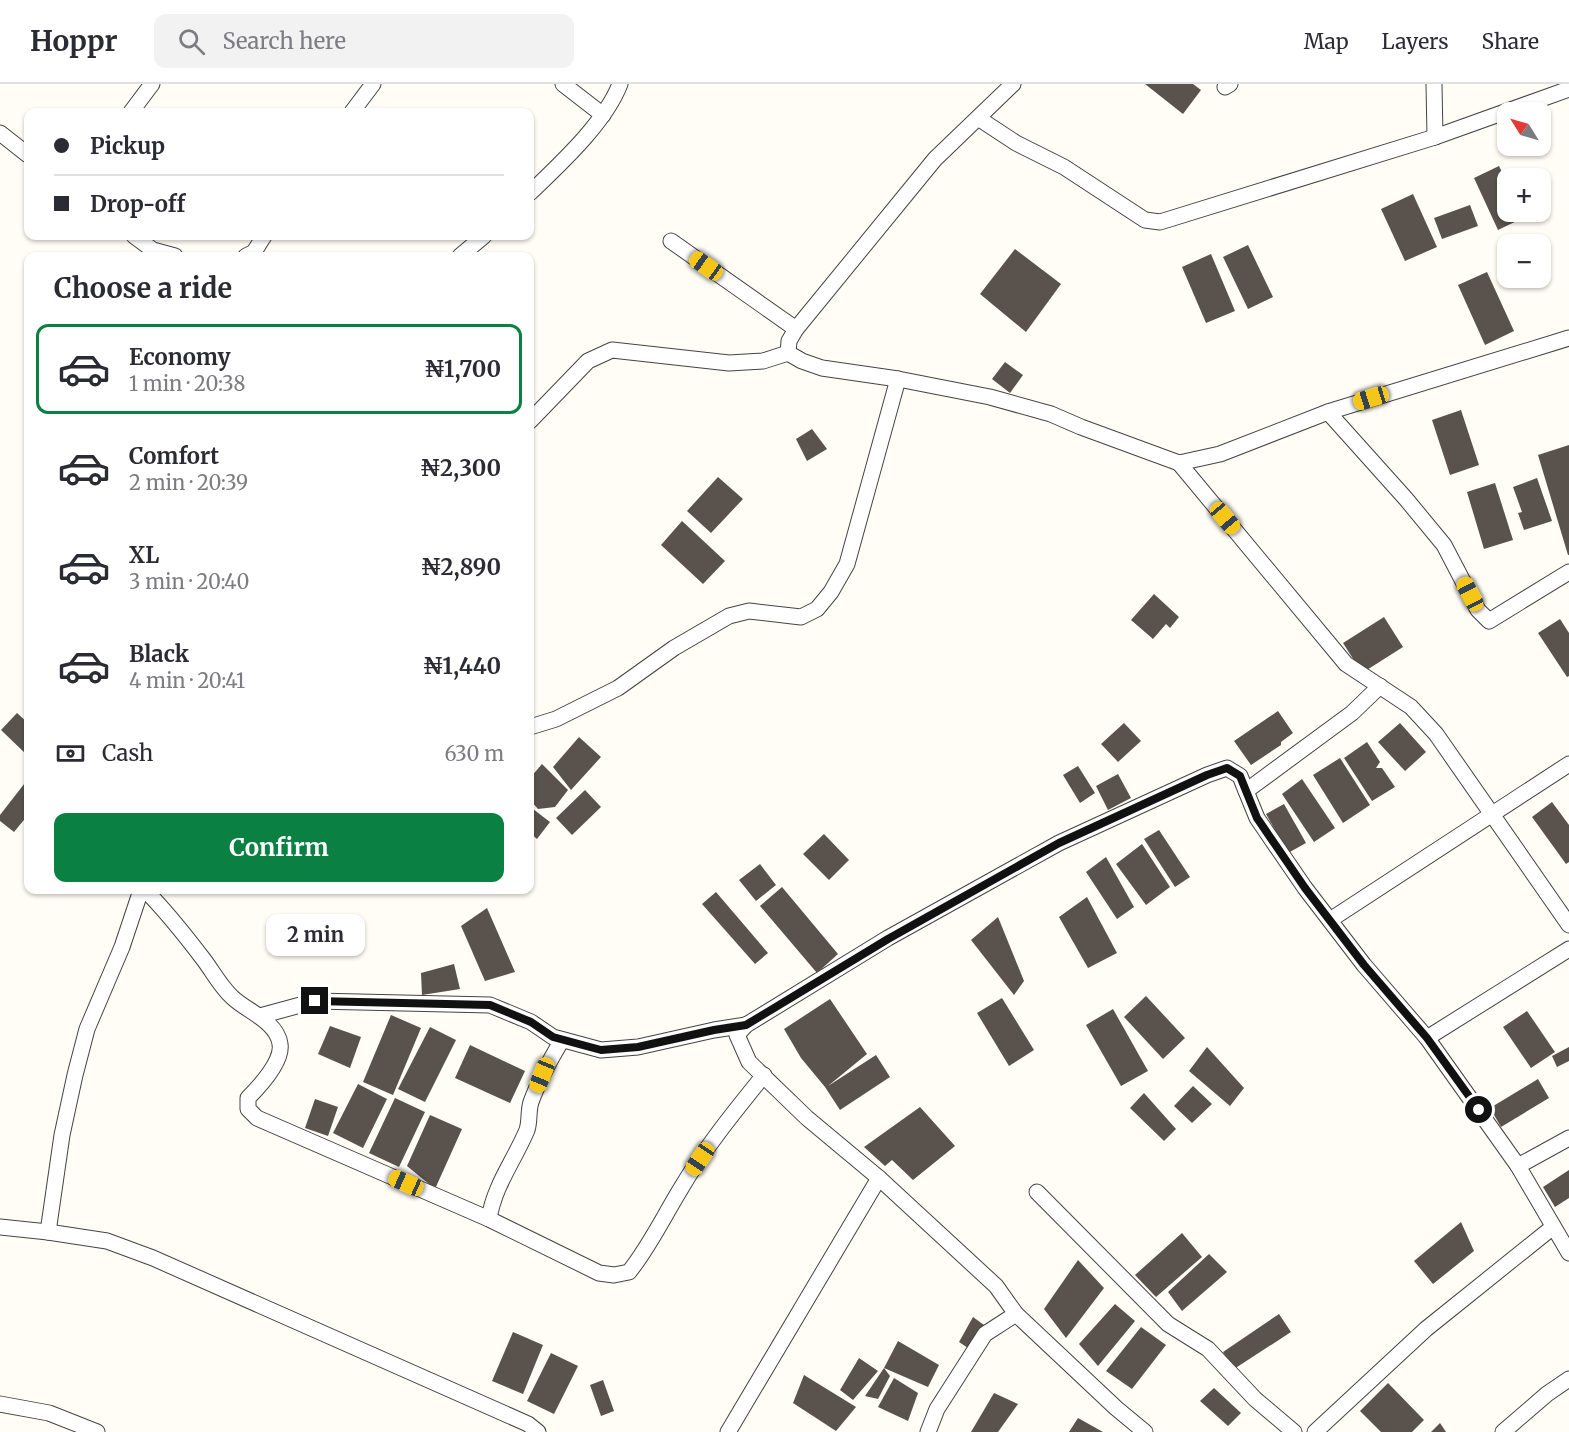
<!DOCTYPE html>
<html lang="en">
<head>
<meta charset="utf-8">
<style>
  body { margin:0; font-family:Merriweather,serif; background:#f2f2f3; color:#2b2b33; height:100vh; display:flex; flex-direction:column; font-size:22px; white-space:nowrap }
  * { box-sizing:border-box; margin:0 }
  p { font-size:20px; color:#7c7c81 }
  .icon { flex:none; width:33px; height:33px; fill:none; stroke:currentColor; stroke-width:2; stroke-linecap:round; stroke-linejoin:round }
  .map { position:relative; flex:1; overflow:hidden }
  .details { position:absolute; left:24px; top:168px; width:510px; height:642px; display:flex; flex-direction:column; background:#fff; border-radius:12px; box-shadow:0 2px 4px #0004 }
  .details>* { flex:none }
  .top-card { position:absolute; left:24px; top:24px; width:510px; height:132px; border-radius:12px; box-shadow:0 2px 4px #0004; display:grid; align-content:center; height:132px; padding:0 30px; background:#fff }
  .needle { width:39px; rotate:307deg }
  .tools { position:absolute; left:1497px; top:18px; display:grid; gap:12px }
  .tools a { display:grid; place-items:center; width:54px; height:54px; border-radius:12px; background:#fff; box-shadow:0 2px 4px #0004; font-size:30px }
  .end { position:absolute; width:27px; height:27px; margin:-14px; border:8px solid #111; background:#fff; box-shadow:0 0 0 3px #fff }
  .from { border-radius:50% }
  .bubble { position:absolute; height:42px; border-radius:12px; background:#fff; box-shadow:0 2px 4px #0004; font-size:20px; font-weight:700; line-height:42px; text-align:center }
  .car { position:absolute; width:18px; height:36px; margin:-18px -9px; border-radius:8px; box-shadow:0 0 4px 2px #0007; background:linear-gradient(#f5c518 24%,#345 0 40%,#f5c518 0 76%,#345 0 86%,#f5c518 0) }
  .top-card b { display:flex; align-items:center; gap:21px; height:57px; font-size:22px }
  .top-card b+b { border-top:2px solid #e1e1e2 }
  .top-card i { width:15px; height:15px; background:#2b2b33 }
  ul { padding:0; list-style:none }
  li { display:flex; align-items:center; gap:18px; height:90px; margin:0 12px 9px; padding:0 18px; border:3px solid transparent; border-radius:12px }
  li div { flex:1 }
  li b { display:block; font-size:22px }
  li em { font-style:normal; font-weight:700 }
  li.current { border-color:#0b8043 }
  li>.icon { width:54px; height:54px; stroke-width:1.5 }
  h2 { padding:0 30px; font-size:27px; line-height:72px }
  .pay { display:flex; align-items:center; gap:15px; height:66px; padding:0 30px; font-size:22px }
  .pay p { margin-inline-start:auto }
  .cta { display:flex; gap:12px; margin-top:auto; padding:12px 30px }
  .cta a { flex:1; height:69px; border-radius:12px; background:#0b8043; color:#fff; font-size:24px; font-weight:700; line-height:69px; text-align:center }
  header { display:flex; align-items:center; gap:36px; box-sizing:border-box; height:84px; padding:0 30px; background:#fff; border-bottom:2px solid #e1e1e2 }
  header strong { font-size:28px }
  nav { display:flex; gap:33px; margin-inline-start:auto; font-size:21px }
  .search { width:420px; height:54px; background:#f2f2f3; display:flex; align-items:center; gap:15px; box-sizing:border-box; padding:0 21px; border-radius:12px; color:#7c7c81; font-size:22px }
  .map>svg:first-child { display:block }
</style>
</head>
<body>
<header>
<strong>Hoppr</strong>
<div class="search"><svg class="icon" aria-label="search" viewBox="0 0 24 24"><circle cx="10" cy="10" r="6"/><path d="M15 15l6 6"/></svg>Search here</div>
<nav><a>Map</a><a>Layers</a><a>Share</a></nav>
</header>
<div class="map">
<svg width="1569" height="1348" viewBox="0 0 1569 1348">
  <rect width="100%" height="100%" fill="#fffdf5"/>
  <g fill="#5a524d">
    <polygon points="1145,0 1193,0 1201,6 1183,30"/>
    <polygon points="1499,82 1508,101 1508,128 1520,128 1523,134 1498,146 1474,94"/>
    <polygon points="1413,110 1437,163 1405,177 1381,125"/>
    <polygon points="1470,121 1478,142 1442,155 1434,134"/>
    <polygon points="1248,161 1273,213 1248,225 1223,173"/>
    <polygon points="1015,165 1061,200 1026,248 980,210"/>
    <polygon points="1211,170 1235,227 1206,239 1182,183"/>
    <polygon points="1487,188 1514,247 1485,261 1458,201"/>
    <polygon points="1005,278 1023,291 1010,309 992,295"/>
    <polygon points="1461,326 1479,381 1450,391 1432,336"/>
    <polygon points="812,345 827,365 807,377 796,355"/>
    <polygon points="1569,361 1569,471 1568,471 1538,371"/>
    <polygon points="718,393 743,415 711,449 687,427"/>
    <polygon points="1537,394 1552,437 1524,446 1518,429 1522,428 1513,403"/>
    <polygon points="1495,399 1513,456 1484,465 1467,408"/>
    <polygon points="682,437 725,477 703,500 661,461"/>
    <polygon points="1154,510 1179,533 1170,544 1166,540 1153,555 1131,536"/>
    <polygon points="1384,533 1403,563 1362,589 1343,559"/>
    <polygon points="1560,535 1569,549 1569,592 1567,593 1538,549"/>
    <polygon points="1278,627 1293,649 1281,658 1281,661 1251,681 1234,657"/>
    <polygon points="17,629 28,639 28,672 1,646"/>
    <polygon points="1124,639 1141,657 1118,678 1101,660"/>
    <polygon points="1400,639 1426,668 1405,687 1378,658"/>
    <polygon points="579,653 601,673 571,706 553,683"/>
    <polygon points="1367,658 1380,678 1376,684 1382,684 1395,703 1372,717 1344,674"/>
    <polygon points="1340,674 1370,721 1343,739 1313,691"/>
    <polygon points="542,680 568,706 555,723 538,725 530,716 530,694"/>
    <polygon points="1078,682 1095,709 1080,719 1063,691"/>
    <polygon points="1118,690 1131,714 1108,726 1096,702"/>
    <polygon points="28,695 28,731 14,748 0,737 0,731"/>
    <polygon points="1302,695 1335,744 1314,758 1282,710"/>
    <polygon points="585,706 601,723 572,751 556,734"/>
    <polygon points="1552,718 1569,741 1569,778 1566,780 1532,733"/>
    <polygon points="1284,720 1306,759 1288,769 1266,730"/>
    <polygon points="533,725 550,738 537,755 530,749 530,730"/>
    <polygon points="1159,746 1190,793 1175,803 1144,755"/>
    <polygon points="824,750 849,776 829,796 803,770"/>
    <polygon points="1142,760 1170,803 1146,821 1116,780"/>
    <polygon points="1106,773 1134,823 1117,835 1086,788"/>
    <polygon points="760,780 776,801 756,817 739,796"/>
    <polygon points="782,803 838,870 817,889 760,822"/>
    <polygon points="716,808 768,869 755,880 702,820"/>
    <polygon points="1087,813 1117,869 1088,884 1059,833"/>
    <polygon points="487,824 515,888 485,897 461,842"/>
    <polygon points="998,833 1024,897 1014,911 971,856"/>
    <polygon points="454,880 460,905 422,911 421,889"/>
    <polygon points="1146,912 1185,954 1163,975 1124,933"/>
    <polygon points="1002,914 1034,966 1009,982 977,929"/>
    <polygon points="830,915 867,970 828,1002 876,971 890,993 840,1026 825,1003 801,974 784,945"/>
    <polygon points="1113,925 1148,987 1121,1002 1086,941"/>
    <polygon points="1527,927 1555,968 1531,984 1503,943"/>
    <polygon points="391,931 421,944 393,1011 363,998"/>
    <polygon points="330,942 361,953 350,984 318,970"/>
    <polygon points="430,943 456,956 425,1018 398,1005"/>
    <polygon points="470,961 525,987 510,1019 455,994"/>
    <polygon points="1207,963 1244,1004 1230,1022 1189,987"/>
    <polygon points="1569,963 1569,977 1557,983 1552,972"/>
    <polygon points="1538,995 1549,1014 1501,1043 1490,1024"/>
    <polygon points="358,1000 387,1015 363,1064 333,1049"/>
    <polygon points="1193,1002 1212,1020 1192,1039 1174,1022"/>
    <polygon points="1144,1009 1176,1045 1164,1057 1130,1024"/>
    <polygon points="395,1014 425,1028 399,1083 369,1069"/>
    <polygon points="315,1015 338,1023 328,1052 305,1044"/>
    <polygon points="920,1023 955,1062 913,1096 892,1076 885,1082 864,1063"/>
    <polygon points="430,1031 462,1045 435,1105 407,1082"/>
    <polygon points="1569,1086 1569,1114 1555,1123 1543,1103"/>
    <polygon points="1461,1138 1474,1167 1433,1200 1414,1177"/>
    <polygon points="1182,1149 1202,1173 1156,1213 1135,1191"/>
    <polygon points="1209,1170 1227,1188 1182,1227 1168,1208"/>
    <polygon points="1078,1176 1104,1204 1066,1254 1044,1225"/>
    <polygon points="1115,1220 1135,1237 1098,1282 1079,1260"/>
    <polygon points="1279,1230 1291,1248 1234,1285 1223,1268"/>
    <polygon points="973,1233 984,1241 968,1264 959,1258"/>
    <polygon points="1141,1243 1166,1261 1132,1305 1106,1287"/>
    <polygon points="513,1248 543,1261 523,1310 492,1297"/>
    <polygon points="898,1257 939,1281 928,1303 884,1284"/>
    <polygon points="551,1269 578,1282 554,1330 527,1317"/>
    <polygon points="859,1274 878,1287 853,1316 840,1306"/>
    <polygon points="884,1284 890,1292 878,1315 865,1312"/>
    <polygon points="804,1291 856,1323 836,1347 793,1319"/>
    <polygon points="894,1294 918,1309 908,1337 878,1323"/>
    <polygon points="603,1296 614,1327 601,1332 590,1301"/>
    <polygon points="1388,1299 1424,1336 1412,1348 1381,1348 1360,1327"/>
    <polygon points="1214,1304 1241,1329 1228,1342 1200,1317"/>
    <polygon points="994,1309 1018,1320 998,1348 971,1348"/>
    <polygon points="1078,1334 1103,1348 1069,1348"/>
    <polygon points="1440,1339 1446,1348 1431,1348"/>
  </g>
  <g fill="none" stroke-linecap="round" stroke-linejoin="round">
    <g stroke="#444" stroke-width="17">
      <g id="street">
        <polyline points="563,0 603,31"/>
        <polyline points="1013,0 935,75 796,245 789,257 788,269 802,277 822,284 898,295 990,313 1051,330 1081,343 1179,379 1220,370 1328,328 1569,254"/>
        <polyline points="1434,0 1435,53"/>
        <polyline points="1225,3 1230,0"/>
        <polyline points="131,28 152,0"/>
        <polyline points="352,28 373,0"/>
        <polyline points="978,34 1016,59 1064,83 1145,136 1160,138 1435,53 1569,5"/>
        <polyline points="0,49 28,71"/>
        <path d="M530,109C560,80 605,39 620,0"/>
        <polyline points="134,152 153,166 175,172"/>
        <polyline points="671,157 796,245"/>
        <polyline points="246,172 254,168 264,152"/>
        <polyline points="460,172 484,152"/>
        <polyline points="1328,328 1406,415 1444,461 1478,526 1489,537 1569,488"/>
        <polyline points="530,337 588,277 612,266 729,279 763,277 788,269"/>
        <polyline points="1179,379 1346,580 1411,623 1436,650 1569,841"/>
        <polyline points="530,643 556,635 618,604 674,564 729,532 749,527 801,533 817,525 831,508 847,480 898,295"/>
        <polyline points="1246,707 1257,734 1305,804 1364,881 1427,954 1491,1044 1518,1082 1569,1169"/>
        <path d="M145,806C167,828 185,851 204,876C213,888 221,903 232,913C246,927 277,937 280,960C283,977 260,1002 248,1014V1025L257,1034L489,1135L599,1189L614,1191L629,1188C649,1163 663,1134 680,1106C704,1065 734,1028 764,991"/>
        <polyline points="1330,836 1569,680"/>
        <polyline points="260,932 315,917 490,921 531,938 553,953 601,966 638,963 714,946 746,941"/>
        <polyline points="1427,954 1569,865"/>
        <polyline points="1518,1082 1569,1054"/>
        <polyline points="1037,1108 1168,1240 1208,1265 1255,1315 1294,1348"/>
        <path d="M489,1135C494,1102 514,1077 527,1046C530,1037 528,1027 531,1018C539,996 550,976 562,956"/>
        <polyline points="0,1143 48,1148 107,1157 153,1174 528,1340 538,1348"/>
        <polyline points="48,1148 62,1051 75,991 87,945 122,863 141,806"/>
        <polyline points="0,1320 49,1329 97,1348"/>
        <polyline points="728,1348 879,1094"/>
        <polyline points="928,1348 937,1325 985,1250 1016,1230"/>
        <polyline points="1145,1348 1116,1324 1016,1230 996,1202 879,1094 807,1034 749,978 737,951 746,941 888,854 1059,759 1207,691 1227,684 1240,692 1246,707 1352,629 1380,602"/>
        <polyline points="1315,1348 1426,1245 1553,1143"/>
        <polyline points="1503,1348 1547,1310 1569,1295"/>
      </g>
    </g>
    <use href="#street" stroke="#fff" stroke-width="15"/>
  </g>
  <g fill="none" stroke-linecap="round" stroke-linejoin="round">
    <polyline stroke="#111" stroke-width="8" points="315,917 490,921 531,938 553,953 601,966 638,963 714,946 746,941 888,855 1059,759 1207,691 1227,684 1240,692 1257,734 1305,804 1364,881 1427,954 1479,1026"/>
  </g>
</svg>
<div class="tools">
<a><svg class="needle" viewBox="-14 -14 28 28"><path d="M0-13l5 13h-10z" fill="#e53935"/><path d="M0 13l5-13h-10z" fill="#7c7c81"/></svg></a>
<a>+</a>
<a>−</a>
</div>
<i class="end from" style="left:1479px;top:1026px"></i>
<i class="end" style="left:315px;top:917px"></i>
<div class="bubble" style="left:266px;top:830px;width:99px">2 min</div>
<i class="car" style="left:706px;top:182px;rotate:305deg"></i>
<i class="car" style="left:1371px;top:314px;rotate:253deg"></i>
<i class="car" style="left:1225px;top:434px;rotate:140deg"></i>
<i class="car" style="left:1470px;top:510px;rotate:332deg"></i>
<i class="car" style="left:542px;top:991px;rotate:202deg"></i>
<i class="car" style="left:700px;top:1075px;rotate:214deg"></i>
<i class="car" style="left:406px;top:1099px;rotate:294deg"></i>
<div class="top-card">
<b><i class="from"></i>Pickup</b>
<b><i></i>Drop-off</b>
</div>
<section class="details">
<h2>Choose a ride</h2>
<ul>
<li class="current"><svg class="icon" aria-label="car" viewBox="0 0 24 24"><path d="M5 17H2v-5l4-1 3-4h7l3 4 3 1v5h-3M9 17h6M6 11h13"/><circle cx="7" cy="17" r="2"/><circle cx="17" cy="17" r="2"/></svg><div><b>Economy</b><p>1 min · 20:38</p></div><em>₦1,700</em></li>
<li><svg class="icon" aria-label="car" viewBox="0 0 24 24"><path d="M5 17H2v-5l4-1 3-4h7l3 4 3 1v5h-3M9 17h6M6 11h13"/><circle cx="7" cy="17" r="2"/><circle cx="17" cy="17" r="2"/></svg><div><b>Comfort</b><p>2 min · 20:39</p></div><em>₦2,300</em></li>
<li><svg class="icon" aria-label="car" viewBox="0 0 24 24"><path d="M5 17H2v-5l4-1 3-4h7l3 4 3 1v5h-3M9 17h6M6 11h13"/><circle cx="7" cy="17" r="2"/><circle cx="17" cy="17" r="2"/></svg><div><b>XL</b><p>3 min · 20:40</p></div><em>₦2,890</em></li>
<li><svg class="icon" aria-label="car" viewBox="0 0 24 24"><path d="M5 17H2v-5l4-1 3-4h7l3 4 3 1v5h-3M9 17h6M6 11h13"/><circle cx="7" cy="17" r="2"/><circle cx="17" cy="17" r="2"/></svg><div><b>Black</b><p>4 min · 20:41</p></div><em>₦1,440</em></li>
</ul>
<div class="pay"><svg class="icon" aria-label="cash" viewBox="0 0 24 24"><path d="M3 7h18v10H3z"/><circle cx="12" cy="12" r="2"/></svg>Cash<p>630 m</p></div>
<div class="cta"><a>Confirm</a></div>
</section>
</div>
</body>
</html>
